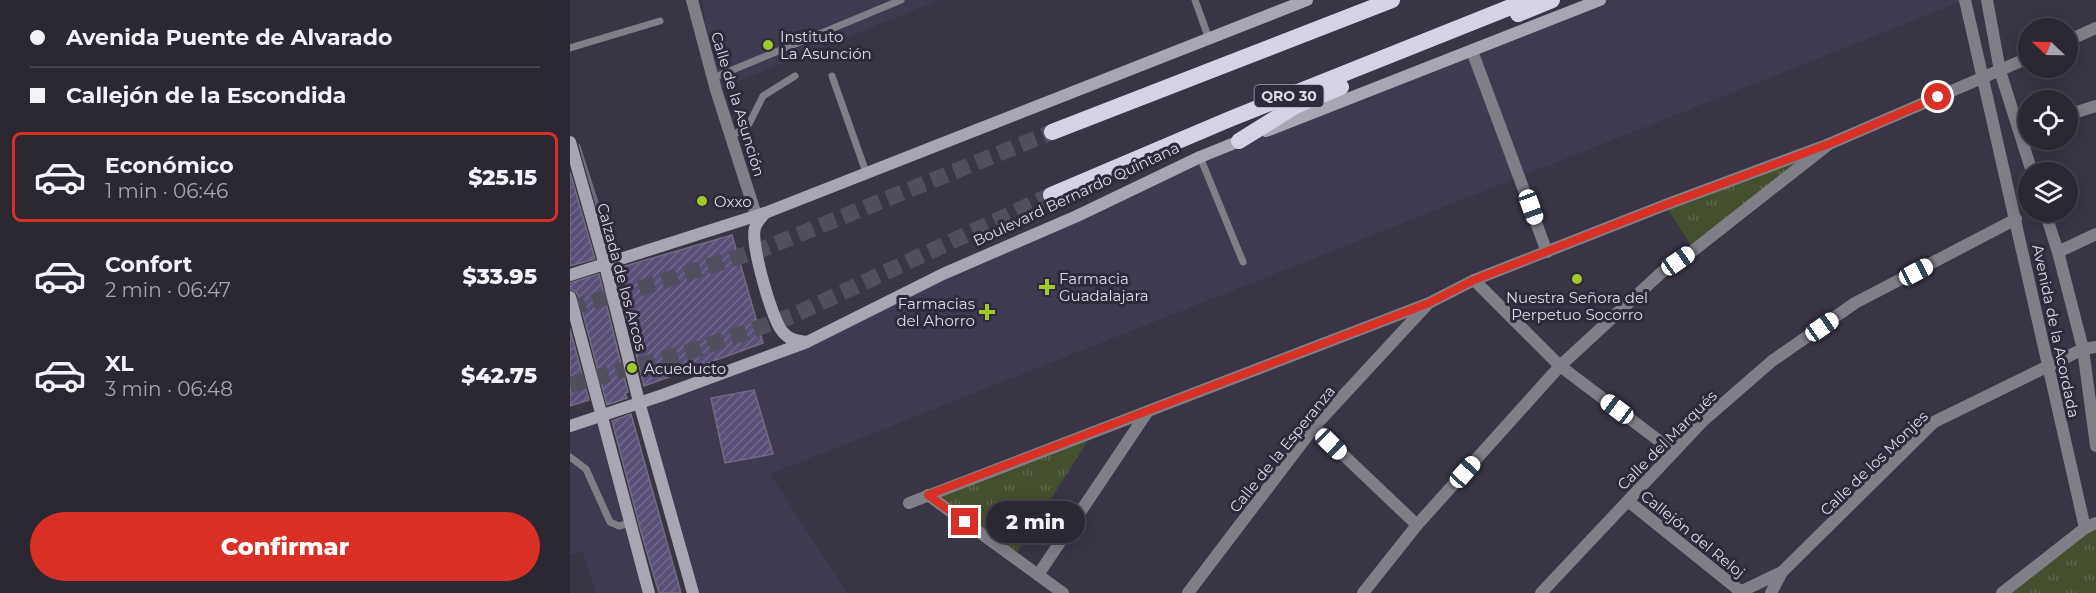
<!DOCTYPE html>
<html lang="es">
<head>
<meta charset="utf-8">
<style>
  body { margin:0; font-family:Montserrat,sans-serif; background:#33303c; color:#f1f3f6; height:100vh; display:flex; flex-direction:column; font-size:22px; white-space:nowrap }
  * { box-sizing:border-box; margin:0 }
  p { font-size:20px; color:#a6a6ac }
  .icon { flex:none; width:33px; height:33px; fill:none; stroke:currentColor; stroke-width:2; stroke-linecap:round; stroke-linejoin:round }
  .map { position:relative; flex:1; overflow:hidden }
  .drawer { display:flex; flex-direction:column; background:#2b2834; width:570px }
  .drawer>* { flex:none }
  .banner { display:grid; align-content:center; height:132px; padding:0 30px; background:#2b2834 }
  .needle { width:39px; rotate:292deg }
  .tools { position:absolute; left:1448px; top:18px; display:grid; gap:12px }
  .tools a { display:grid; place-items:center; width:60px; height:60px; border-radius:50%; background:#2b2834; box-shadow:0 3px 15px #0003,0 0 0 2px #47444f; font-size:30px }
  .end { position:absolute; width:27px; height:27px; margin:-14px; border:8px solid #d93025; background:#fff; box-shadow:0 0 0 3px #fff }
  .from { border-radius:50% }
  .bubble { position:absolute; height:42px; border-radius:21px; background:#2b2834; box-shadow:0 3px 15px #0003,0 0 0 2px #47444f; font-size:20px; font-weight:800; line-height:42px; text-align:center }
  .car { position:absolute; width:18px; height:36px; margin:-18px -9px; border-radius:8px; box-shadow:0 0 4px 2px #0007; background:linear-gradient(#fff 24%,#345 0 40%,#fff 0 76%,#345 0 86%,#fff 0) }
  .banner b { display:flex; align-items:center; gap:21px; height:57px; font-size:22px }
  .banner b+b { border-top:2px solid #47444f }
  .banner i { width:15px; height:15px; background:#f1f3f6 }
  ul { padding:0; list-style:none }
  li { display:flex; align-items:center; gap:18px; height:90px; margin:0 12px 9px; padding:0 18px; border:3px solid transparent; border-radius:9px }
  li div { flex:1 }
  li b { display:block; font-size:22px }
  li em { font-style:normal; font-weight:800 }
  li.active { border-color:#d93025 }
  li>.icon { width:54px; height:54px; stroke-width:1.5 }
  .action { display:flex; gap:12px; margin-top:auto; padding:12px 30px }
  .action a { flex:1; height:69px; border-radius:36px; background:#d93025; color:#fff; font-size:24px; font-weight:800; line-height:69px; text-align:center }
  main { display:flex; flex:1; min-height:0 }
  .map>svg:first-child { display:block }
</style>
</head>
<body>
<main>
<section class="drawer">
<div class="banner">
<b><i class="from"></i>Avenida Puente de Alvarado</b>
<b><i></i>Callejón de la Escondida</b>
</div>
<ul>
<li class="active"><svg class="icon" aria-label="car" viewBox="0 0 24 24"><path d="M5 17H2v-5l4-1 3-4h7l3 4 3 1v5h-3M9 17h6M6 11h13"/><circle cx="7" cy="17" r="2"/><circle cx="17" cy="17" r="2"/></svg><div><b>Económico</b><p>1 min · 06:46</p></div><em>$25.15</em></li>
<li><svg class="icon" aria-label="car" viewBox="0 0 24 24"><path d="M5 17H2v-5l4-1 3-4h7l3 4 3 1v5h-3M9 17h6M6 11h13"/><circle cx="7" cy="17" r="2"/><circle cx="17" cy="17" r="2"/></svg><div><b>Confort</b><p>2 min · 06:47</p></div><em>$33.95</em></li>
<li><svg class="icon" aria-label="car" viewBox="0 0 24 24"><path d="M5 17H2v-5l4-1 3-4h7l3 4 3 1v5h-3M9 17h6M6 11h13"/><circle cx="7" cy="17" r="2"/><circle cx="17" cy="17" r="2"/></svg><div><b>XL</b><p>3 min · 06:48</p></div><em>$42.75</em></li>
</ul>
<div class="action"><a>Confirmar</a></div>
</section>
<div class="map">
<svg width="1526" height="593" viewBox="0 0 1526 593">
  <defs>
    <pattern id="park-tufts" width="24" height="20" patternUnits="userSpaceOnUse" patternTransform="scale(1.5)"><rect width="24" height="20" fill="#444f2f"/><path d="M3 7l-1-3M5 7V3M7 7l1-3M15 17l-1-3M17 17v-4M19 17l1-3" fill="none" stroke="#5e684d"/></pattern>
    <pattern id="building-hatch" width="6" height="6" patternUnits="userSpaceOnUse" patternTransform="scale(1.5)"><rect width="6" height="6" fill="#5a5077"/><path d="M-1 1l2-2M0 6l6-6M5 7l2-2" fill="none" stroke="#71698a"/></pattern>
  </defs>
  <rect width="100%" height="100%" fill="#393545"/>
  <g fill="#403a51">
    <polygon points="132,0 369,0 146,90"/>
    <polygon points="1030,0 1395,0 200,474 277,593 123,593 69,402 156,372 630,157"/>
    <polygon points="31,417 78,590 72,593 26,593 12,551 0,555 0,426"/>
  </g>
  <g fill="url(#park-tufts)">
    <polygon points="1259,144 1124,250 1095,205"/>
    <polygon points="525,429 443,559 358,495"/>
    <polygon points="1526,523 1526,593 1432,593"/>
  </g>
  <g fill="url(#building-hatch)" stroke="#716c7f" stroke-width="1.5">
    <polygon points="9,144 44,252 40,254"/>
    <polygon points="0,172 25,259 0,266"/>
    <polygon points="162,235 193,343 74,386 45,269"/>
    <polygon points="29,274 58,392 55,393 57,398 37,405 8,295 5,291 0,289 0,283"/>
    <polygon points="0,329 19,400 0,406"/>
    <polygon points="184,390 203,454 155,463 141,398"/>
    <polygon points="61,414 111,593 89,593 71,532 42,421"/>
  </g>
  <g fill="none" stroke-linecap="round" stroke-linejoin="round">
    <g stroke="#514e5d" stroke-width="16" stroke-dasharray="16 8" stroke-linecap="butt">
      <polyline points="0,308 68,289 193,249 482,132"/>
      <polyline points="0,385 125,350 222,316 481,195"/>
    </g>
    <g stroke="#807e87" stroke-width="7">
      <polyline points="625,0 639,39"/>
      <polyline points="0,48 90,21"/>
      <polyline points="262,76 297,175"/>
      <polyline points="143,78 331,0"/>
      <polyline points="161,137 179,124 193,96 225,76"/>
      <polyline points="630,157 673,262"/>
      <polyline points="0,457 16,469 40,522 49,526 60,523"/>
    </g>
    <g stroke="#807e87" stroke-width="12">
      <polyline points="122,0 146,90 186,215"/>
      <polyline points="1497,41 1526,28"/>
      <polyline points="902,51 977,252"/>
      <polyline points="1497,115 1526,106"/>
      <polyline points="1488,252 1526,234"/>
      <polyline points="904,280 990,366 1104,452"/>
      <polyline points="744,427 847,525"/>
      <polyline points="358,495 493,593"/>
      <polyline points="1058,501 1170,591"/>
      <polyline points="339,503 859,303 904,280 1095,205 1259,144"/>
      <polyline points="468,575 578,411"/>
      <polyline points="618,593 744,427 856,306"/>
      <polyline points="793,593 847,525 990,366 1092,272 1124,250 1259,144 1458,58"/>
      <polyline points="971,593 1133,421 1202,361 1285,303 1446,219"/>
      <polyline points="1168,593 1212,572"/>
      <polyline points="1201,593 1212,572 1364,422 1513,349 1526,347"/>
    </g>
    <g stroke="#807e87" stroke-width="12">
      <polyline points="1395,0 1515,528"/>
      <polyline points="1417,0 1430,71 1462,172"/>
      <polyline points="1475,212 1488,252 1513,349 1526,446"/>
      <polyline points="1432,593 1515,528 1526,523"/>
    </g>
    <g stroke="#a9a6b4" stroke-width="12">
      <polyline points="696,131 1030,0"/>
      <polyline points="0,142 35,265 69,402 123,593"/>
      <path d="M195,213C192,217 186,223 185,228C180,243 202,319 212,331C219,340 225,340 236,342"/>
      <polyline points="0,275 195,213 737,0"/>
      <polyline points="0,297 79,593"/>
      <polyline points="0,426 93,395 237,342 373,274 507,216 630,157 677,138"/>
    </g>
    <g stroke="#d6d2e6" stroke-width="16">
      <polyline points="948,14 982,0"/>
      <polyline points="482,132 822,0"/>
      <polyline points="669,141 727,105 771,87"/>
      <polyline points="481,195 660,119 958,0"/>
    </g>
  </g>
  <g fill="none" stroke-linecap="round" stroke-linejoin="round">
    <polyline stroke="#d93025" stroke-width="8" points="395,522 358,495 859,303 904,280 1095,205 1259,144 1368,97"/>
  </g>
  <g fill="#a1c92a" stroke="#2e2a3b" stroke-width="2">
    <circle cx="198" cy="45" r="6"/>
    <circle cx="132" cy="201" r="6"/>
    <circle cx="1007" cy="279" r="6"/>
    <path d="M474 278h6v6h6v6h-6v6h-6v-6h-6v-6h6z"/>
    <path d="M414 303h6v6h6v6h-6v6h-6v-6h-6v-6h6z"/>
    <circle cx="62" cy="368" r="6"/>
  </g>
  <g text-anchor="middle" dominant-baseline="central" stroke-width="6" stroke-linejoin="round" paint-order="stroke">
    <rect fill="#2e2a3b" stroke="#a8a5b2" stroke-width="1.5" x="684.5" y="85" width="69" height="22" rx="4.5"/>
    <g font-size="14" font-weight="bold" fill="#dcdae5">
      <text x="719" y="96">QRO 30</text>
    </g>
    <g font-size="15" fill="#dcdae5" stroke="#2e2a3b" text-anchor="start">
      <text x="210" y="36">Instituto<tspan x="210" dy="17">La Asunción</tspan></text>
      <text x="144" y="201">Oxxo</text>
      <text x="489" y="278">Farmacia<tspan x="489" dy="17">Guadalajara</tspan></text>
      <text x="1007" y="297" text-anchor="middle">Nuestra Señora del<tspan x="1007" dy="17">Perpetuo Socorro</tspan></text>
      <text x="405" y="303" text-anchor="end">Farmacias<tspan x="405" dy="17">del Ahorro</tspan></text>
      <text x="74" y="368">Acueducto</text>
    </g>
    <g font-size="15" fill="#dcdae5" stroke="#2e2a3b">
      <text transform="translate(168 104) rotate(73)">Calle de la Asunción</text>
      <text transform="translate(506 194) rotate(-25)">Boulevard Bernardo Quintana</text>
      <text transform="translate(52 277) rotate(75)">Calzada de los Arcos</text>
      <text transform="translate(1486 331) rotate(78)">Avenida de la Acordada</text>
      <text transform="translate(1097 440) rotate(-45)">Calle del Marqués</text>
      <text transform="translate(712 449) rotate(-51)">Calle de la Esperanza</text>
      <text transform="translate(1304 463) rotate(-44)">Calle de los Monjes</text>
      <text transform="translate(1123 534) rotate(39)">Callejón del Reloj</text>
    </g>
  </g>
</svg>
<div class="tools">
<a><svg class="needle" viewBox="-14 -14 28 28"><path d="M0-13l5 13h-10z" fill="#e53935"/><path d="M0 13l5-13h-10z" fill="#a6a6ac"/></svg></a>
<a><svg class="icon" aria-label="locate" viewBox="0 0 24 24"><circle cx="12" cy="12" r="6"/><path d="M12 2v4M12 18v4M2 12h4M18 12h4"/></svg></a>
<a><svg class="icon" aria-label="layers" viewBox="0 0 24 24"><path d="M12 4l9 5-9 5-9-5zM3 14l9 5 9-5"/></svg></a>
</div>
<i class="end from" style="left:1368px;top:97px"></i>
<i class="end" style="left:395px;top:522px"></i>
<div class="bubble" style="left:416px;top:501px;width:99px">2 min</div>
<i class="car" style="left:961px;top:207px;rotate:160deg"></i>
<i class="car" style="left:1108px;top:261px;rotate:55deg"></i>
<i class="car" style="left:1346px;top:272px;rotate:62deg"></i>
<i class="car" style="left:1252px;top:327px;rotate:55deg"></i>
<i class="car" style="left:1047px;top:409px;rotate:307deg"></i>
<i class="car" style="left:761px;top:444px;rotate:134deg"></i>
<i class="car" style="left:895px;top:472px;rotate:42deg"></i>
</div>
</main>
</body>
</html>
